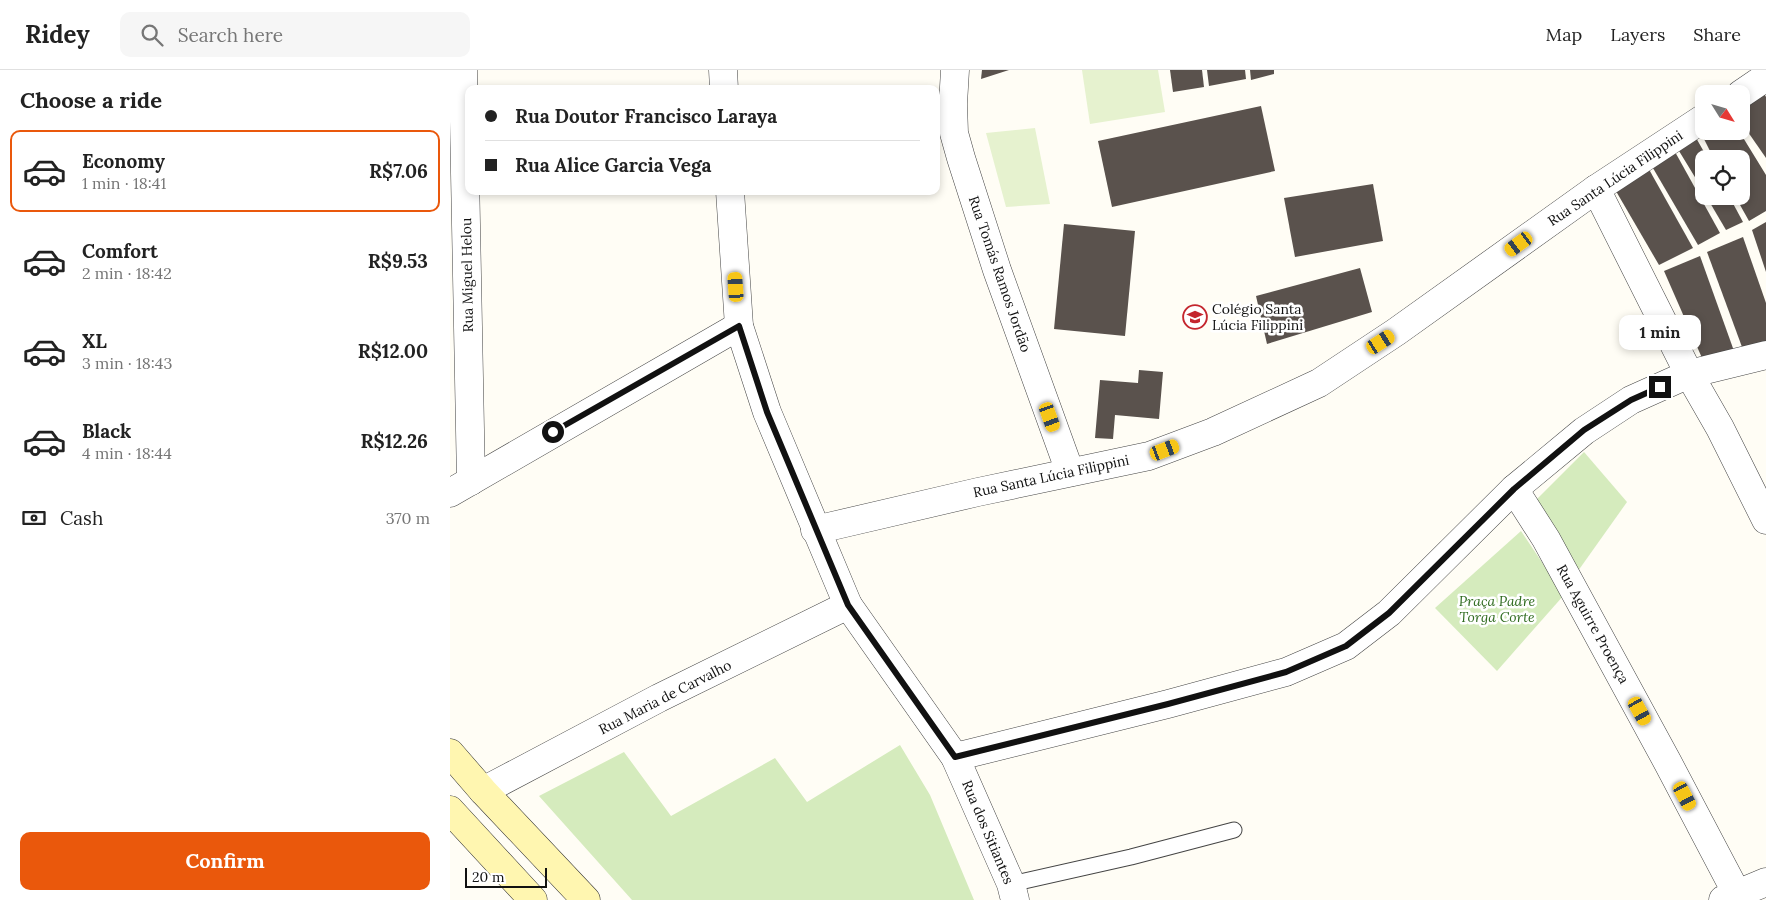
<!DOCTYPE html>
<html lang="en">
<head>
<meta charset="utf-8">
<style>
  body { margin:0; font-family:Lora,serif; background:#f6f6f6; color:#222; height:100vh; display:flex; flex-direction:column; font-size:19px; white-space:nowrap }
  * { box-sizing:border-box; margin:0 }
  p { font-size:16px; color:#767676 }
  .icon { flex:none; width:28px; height:28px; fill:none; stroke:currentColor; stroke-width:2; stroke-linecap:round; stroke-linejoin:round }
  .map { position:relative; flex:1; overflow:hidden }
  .drawer { display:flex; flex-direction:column; background:#fff; width:450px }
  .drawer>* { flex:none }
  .banner { position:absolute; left:15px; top:15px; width:475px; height:110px; border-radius:10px; box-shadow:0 2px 8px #0003; display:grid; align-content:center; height:110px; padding:0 20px; background:#fff }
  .needle { width:32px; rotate:127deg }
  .tools { position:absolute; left:1245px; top:15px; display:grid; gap:10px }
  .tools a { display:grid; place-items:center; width:55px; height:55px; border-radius:10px; background:#fff; box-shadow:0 2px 8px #0003; font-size:25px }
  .scale { position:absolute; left:15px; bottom:12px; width:82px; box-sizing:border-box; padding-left:5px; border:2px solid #111; border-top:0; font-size:14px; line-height:18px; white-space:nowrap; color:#111; -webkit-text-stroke:4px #fff; paint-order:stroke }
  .end { position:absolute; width:22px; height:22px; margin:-11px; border:6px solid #111; background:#fff; box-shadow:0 0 0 2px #fff }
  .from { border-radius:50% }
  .bubble { position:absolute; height:35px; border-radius:10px; background:#fff; box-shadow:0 2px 8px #0003; font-size:16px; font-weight:800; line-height:35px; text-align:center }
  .car { position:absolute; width:15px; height:30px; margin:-15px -8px; border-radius:6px; box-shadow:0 0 4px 1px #0007; background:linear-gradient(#f5c518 24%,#345 0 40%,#f5c518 0 76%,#345 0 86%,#f5c518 0) }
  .banner b { display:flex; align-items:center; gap:18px; height:48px; font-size:19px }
  .banner b+b { border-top:1px solid #e0e0e0 }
  .banner i { width:12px; height:12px; background:#222 }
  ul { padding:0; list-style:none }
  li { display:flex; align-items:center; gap:15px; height:82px; margin:0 10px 8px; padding:0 10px; border:2px solid transparent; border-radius:10px }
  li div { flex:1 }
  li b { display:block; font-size:19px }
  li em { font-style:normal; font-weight:800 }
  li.active { border-color:#ea580c }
  li>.icon { width:45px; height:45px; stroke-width:1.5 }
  h2 { padding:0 20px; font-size:22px; line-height:60px }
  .pay { display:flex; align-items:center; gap:12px; height:55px; padding:0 20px; font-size:19px }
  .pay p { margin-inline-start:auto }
  .button { display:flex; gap:10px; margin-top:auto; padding:10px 20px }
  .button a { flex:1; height:58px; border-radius:10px; background:#ea580c; color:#fff; font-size:20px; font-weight:800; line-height:58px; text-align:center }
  header { display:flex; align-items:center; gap:30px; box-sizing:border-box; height:70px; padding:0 25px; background:#fff; border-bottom:1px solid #e0e0e0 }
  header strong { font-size:24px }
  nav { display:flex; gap:28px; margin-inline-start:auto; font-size:18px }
  .search { width:350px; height:45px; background:#f6f6f6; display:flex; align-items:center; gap:12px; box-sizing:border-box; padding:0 18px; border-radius:10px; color:#767676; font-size:19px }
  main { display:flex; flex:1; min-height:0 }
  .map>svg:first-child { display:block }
</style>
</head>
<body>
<header>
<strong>Ridey</strong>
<div class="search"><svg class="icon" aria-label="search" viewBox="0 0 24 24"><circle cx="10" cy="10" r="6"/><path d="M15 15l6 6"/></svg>Search here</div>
<nav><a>Map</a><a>Layers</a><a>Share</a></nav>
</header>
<main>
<section class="drawer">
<h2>Choose a ride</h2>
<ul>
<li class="active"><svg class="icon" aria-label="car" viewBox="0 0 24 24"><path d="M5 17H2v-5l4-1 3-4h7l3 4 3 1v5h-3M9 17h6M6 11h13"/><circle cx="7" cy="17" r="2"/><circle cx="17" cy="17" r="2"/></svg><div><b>Economy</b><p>1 min · 18:41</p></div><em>R$7.06</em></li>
<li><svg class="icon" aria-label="car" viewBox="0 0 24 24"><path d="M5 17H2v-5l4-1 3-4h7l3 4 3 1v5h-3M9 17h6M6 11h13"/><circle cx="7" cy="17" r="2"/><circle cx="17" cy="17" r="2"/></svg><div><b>Comfort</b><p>2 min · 18:42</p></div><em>R$9.53</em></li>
<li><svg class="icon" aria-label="car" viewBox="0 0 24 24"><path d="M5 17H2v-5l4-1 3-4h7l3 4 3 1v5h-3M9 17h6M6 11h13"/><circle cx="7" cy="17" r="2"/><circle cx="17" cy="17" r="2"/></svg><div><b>XL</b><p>3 min · 18:43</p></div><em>R$12.00</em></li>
<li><svg class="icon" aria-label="car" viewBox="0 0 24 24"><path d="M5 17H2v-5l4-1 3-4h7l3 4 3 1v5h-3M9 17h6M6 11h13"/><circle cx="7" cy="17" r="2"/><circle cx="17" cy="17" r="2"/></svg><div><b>Black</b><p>4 min · 18:44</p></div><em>R$12.26</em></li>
</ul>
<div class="pay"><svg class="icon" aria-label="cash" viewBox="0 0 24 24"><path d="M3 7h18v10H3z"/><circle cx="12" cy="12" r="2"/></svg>Cash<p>370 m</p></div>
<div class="button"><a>Confirm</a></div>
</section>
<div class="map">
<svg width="1316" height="830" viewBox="0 0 1316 830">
  <rect width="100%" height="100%" fill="#fffdf5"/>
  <g fill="#d5ebbd">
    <polygon points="1134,382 1177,432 1128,501 1082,434"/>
    <polygon points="1071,461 1114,525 1047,601 985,538"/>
    <polygon points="450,675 480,725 524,830 182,830 89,726 174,682 221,746 325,688 357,732"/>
  </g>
  <g fill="#e6f2cf">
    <polygon points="632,0 708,0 715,42 640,54"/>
    <polygon points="585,58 600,134 556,137 536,63"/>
  </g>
  <g fill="#5a524d">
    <polygon points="532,0 559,0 531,9"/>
    <polygon points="720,0 752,0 754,17 723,22"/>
    <polygon points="757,0 795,0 796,9 759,16"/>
    <polygon points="800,0 824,0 824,4 801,10"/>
    <polygon points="1313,21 1316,27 1316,88 1291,52 1291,34"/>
    <polygon points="811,36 825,101 662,137 648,71"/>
    <polygon points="1254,61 1289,61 1316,105 1316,141 1299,151 1285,126 1291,126 1291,89 1264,89 1251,63"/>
    <polygon points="1245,66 1258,89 1254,89 1254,122 1226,76"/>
    <polygon points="1224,80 1270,163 1248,175 1200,93"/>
    <polygon points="1196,94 1243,178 1209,195 1163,116"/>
    <polygon points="923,114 933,171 845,187 834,128"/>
    <polygon points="1256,126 1279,126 1293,152 1276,160"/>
    <polygon points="1316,152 1316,202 1302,160"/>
    <polygon points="614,154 685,161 675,266 604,259"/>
    <polygon points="1293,167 1316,233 1316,271 1292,277 1257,182"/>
    <polygon points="1250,186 1284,281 1252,288 1214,201"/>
    <polygon points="910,198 922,242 817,274 806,226"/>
    <polygon points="689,300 713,302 709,349 665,345 663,369 645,368 650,310 688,313"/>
  </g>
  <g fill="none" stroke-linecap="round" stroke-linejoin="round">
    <g stroke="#444" stroke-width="17">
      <polyline id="lane" points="561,814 681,787 784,760"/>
    </g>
    <g stroke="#444" stroke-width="29">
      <g id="street">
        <polyline points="13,0 21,411"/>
        <polyline points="273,0 274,19"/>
        <polyline points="505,0 503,34 504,63 511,88 547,200 620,402"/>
        <polyline points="1291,24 1316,7"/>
        <polyline points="1146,119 1239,304 1270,358 1316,450"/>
        <polyline points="280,121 289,256 317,342 398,535 505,687 561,814 565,830"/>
        <polyline points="1064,419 1096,469 1218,693 1287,824"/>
        <polyline points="0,423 289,256"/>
        <polyline points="365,460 528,422 699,386 763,362 869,313 946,262 1146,119 1254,48"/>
        <polyline points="505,687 718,634 836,602 896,576 939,543 1064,419 1134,361 1181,330 1239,304 1316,285"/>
        <polyline points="33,721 209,628 398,535"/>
        <polyline points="1273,830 1316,812"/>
      </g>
    </g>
    <g stroke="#333" stroke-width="29">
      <g id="secondary">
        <polyline points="0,683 33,721 136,830"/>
        <polyline points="0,740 83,830"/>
      </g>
    </g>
    <use href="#lane" stroke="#fff" stroke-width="15"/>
    <use href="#street" stroke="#fff" stroke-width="28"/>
    <use href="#secondary" stroke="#fff6b0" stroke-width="28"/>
  </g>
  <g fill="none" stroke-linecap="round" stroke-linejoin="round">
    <polyline stroke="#111" stroke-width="6" points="103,362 289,256 317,342 398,535 505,687 718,634 836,602 896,576 939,543 1064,419 1134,360 1181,330 1210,317"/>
  </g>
  <defs>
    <g id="school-ring" transform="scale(1.25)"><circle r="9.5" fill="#fff" stroke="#c4262e" stroke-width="1.5"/><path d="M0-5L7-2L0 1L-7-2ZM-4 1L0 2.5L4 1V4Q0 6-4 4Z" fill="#c4262e"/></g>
  </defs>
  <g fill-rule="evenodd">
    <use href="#school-ring" x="745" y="247"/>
  </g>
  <g text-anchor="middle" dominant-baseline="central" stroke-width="5" stroke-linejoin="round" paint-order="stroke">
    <g font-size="14" fill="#111" stroke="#fff">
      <text transform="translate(1165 108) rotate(-34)">Rua Santa Lúcia Filippini</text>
      <text transform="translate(550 204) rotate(71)">Rua Tomás Ramos Jordão</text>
      <text transform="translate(17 205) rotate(-91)">Rua Miguel Helou</text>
      <text transform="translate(601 406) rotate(-12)">Rua Santa Lúcia Filippini</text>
      <text transform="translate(1143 554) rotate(61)">Rua Aguirre Proença</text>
      <text transform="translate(215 627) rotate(-27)">Rua Maria de Carvalho</text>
      <text transform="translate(538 762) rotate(67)">Rua dos Sitiantes</text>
    </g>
    <g font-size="14" fill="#111" stroke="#fff" text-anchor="start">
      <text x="762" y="239">Colégio Santa<tspan x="762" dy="16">Lúcia Filippini</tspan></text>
    </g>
    <g font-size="14" font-style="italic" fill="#2f6b1f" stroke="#fff">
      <text x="1047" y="531">Praça Padre<tspan x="1047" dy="16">Torga Corte</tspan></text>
    </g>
  </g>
</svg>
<div class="tools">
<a><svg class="needle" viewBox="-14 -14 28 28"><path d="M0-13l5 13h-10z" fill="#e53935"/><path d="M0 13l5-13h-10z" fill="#767676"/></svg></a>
<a><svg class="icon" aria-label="locate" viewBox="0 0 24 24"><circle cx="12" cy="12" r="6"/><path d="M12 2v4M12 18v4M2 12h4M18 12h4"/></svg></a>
</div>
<div class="scale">20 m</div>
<i class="end from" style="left:103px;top:362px"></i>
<i class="end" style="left:1210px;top:317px"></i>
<div class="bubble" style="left:1169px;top:245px;width:82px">1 min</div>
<i class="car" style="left:1069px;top:174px;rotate:234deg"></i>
<i class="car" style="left:286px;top:217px;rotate:356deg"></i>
<i class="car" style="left:931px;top:272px;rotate:57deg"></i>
<i class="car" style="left:600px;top:347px;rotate:160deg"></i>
<i class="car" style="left:715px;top:380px;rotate:69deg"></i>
<i class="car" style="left:1190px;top:641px;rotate:151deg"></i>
<i class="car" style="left:1235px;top:726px;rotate:152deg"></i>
<div class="banner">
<b><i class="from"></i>Rua Doutor Francisco Laraya</b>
<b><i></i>Rua Alice Garcia Vega</b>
</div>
</div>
</main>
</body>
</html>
